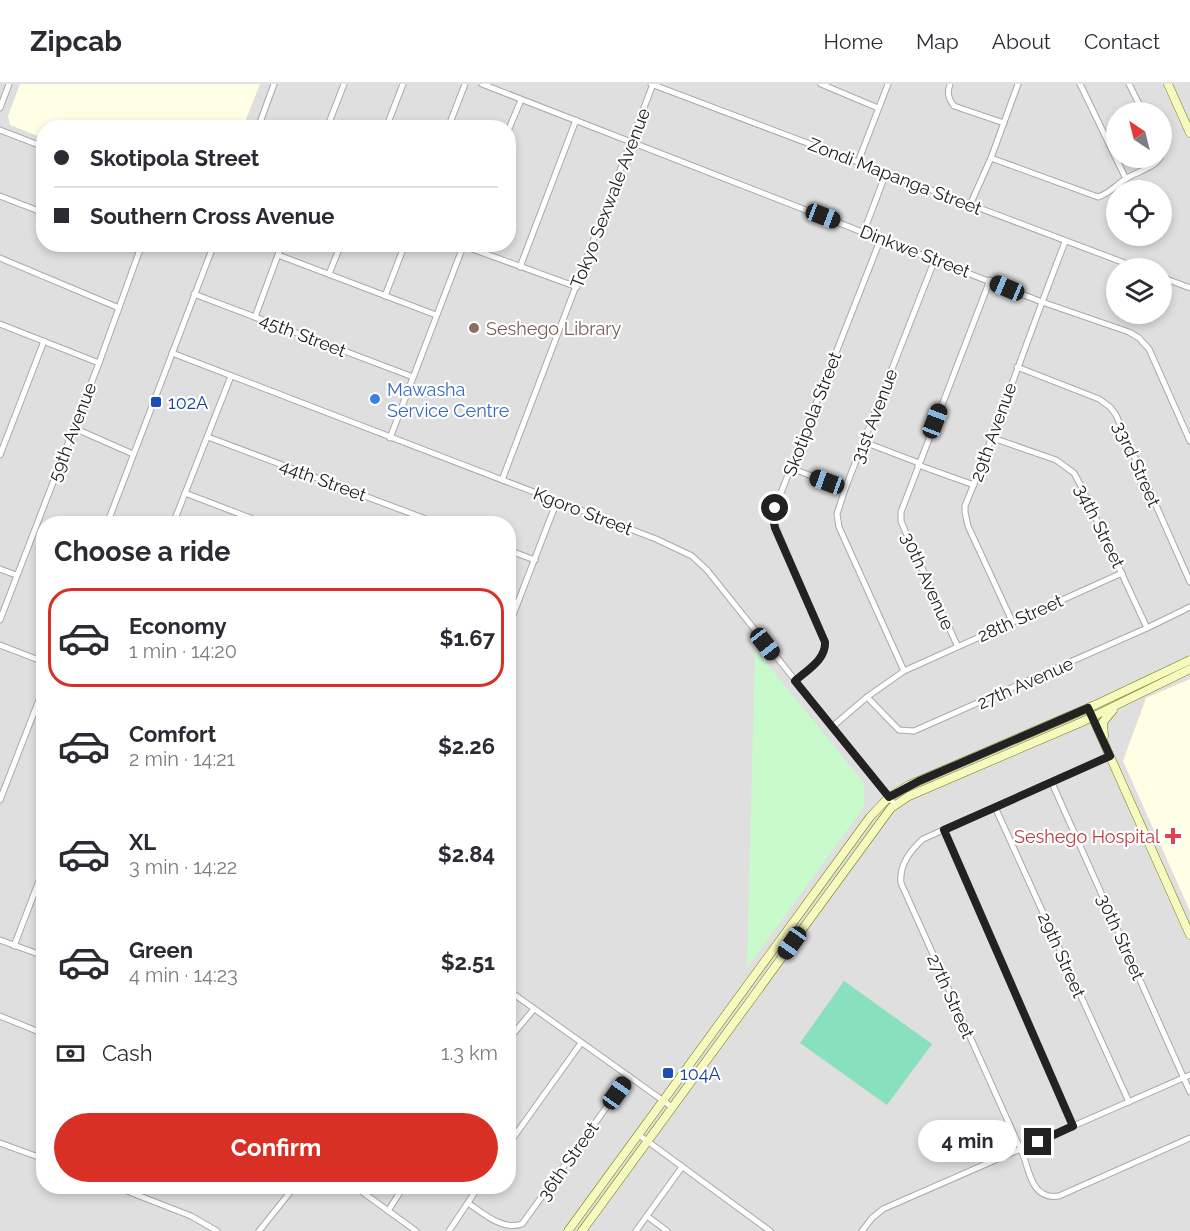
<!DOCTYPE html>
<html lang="en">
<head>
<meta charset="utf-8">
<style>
  body { margin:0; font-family:Raleway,sans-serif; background:#f7f7f7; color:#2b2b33; height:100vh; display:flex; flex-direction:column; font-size:22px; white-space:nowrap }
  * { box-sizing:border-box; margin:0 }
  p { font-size:20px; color:#7c7c81 }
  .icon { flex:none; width:33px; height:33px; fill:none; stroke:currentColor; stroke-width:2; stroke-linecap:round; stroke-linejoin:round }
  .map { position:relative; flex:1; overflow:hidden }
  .panel { position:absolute; left:36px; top:432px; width:480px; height:678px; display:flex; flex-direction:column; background:#fff; border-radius:24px; box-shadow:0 3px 9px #0003 }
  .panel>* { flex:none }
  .guide { position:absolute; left:36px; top:36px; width:480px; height:132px; border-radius:24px; box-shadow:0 3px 9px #0003; display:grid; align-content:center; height:132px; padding:0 18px; background:#fff }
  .needle { width:39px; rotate:325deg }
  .controls { position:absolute; left:1106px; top:18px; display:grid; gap:12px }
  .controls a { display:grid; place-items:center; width:66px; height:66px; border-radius:50%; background:#fff; box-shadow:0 3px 9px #0003; font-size:30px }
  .end { position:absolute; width:27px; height:27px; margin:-14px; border:8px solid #222; background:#fff; box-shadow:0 0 0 3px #fff }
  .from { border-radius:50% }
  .bubble { position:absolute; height:42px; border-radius:21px; background:#fff; box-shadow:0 3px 9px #0003; font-size:20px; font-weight:700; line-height:42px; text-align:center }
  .car { position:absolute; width:18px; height:36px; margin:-18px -9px; border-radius:8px; box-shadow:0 0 4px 2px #0007; background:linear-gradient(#222 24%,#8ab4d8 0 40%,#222 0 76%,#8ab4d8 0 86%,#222 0) }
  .guide b { display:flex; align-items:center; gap:21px; height:57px; font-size:22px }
  .guide b+b { border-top:2px solid #e1e1e2 }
  .guide i { width:15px; height:15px; background:#2b2b33 }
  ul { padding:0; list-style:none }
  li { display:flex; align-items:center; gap:18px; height:99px; margin:0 12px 9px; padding:0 6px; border:3px solid transparent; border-radius:24px }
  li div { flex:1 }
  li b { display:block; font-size:22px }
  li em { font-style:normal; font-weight:700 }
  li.active { border-color:#d93025 }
  li>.icon { width:54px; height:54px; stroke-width:1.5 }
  h2 { padding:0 18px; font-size:27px; line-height:72px }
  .pay { display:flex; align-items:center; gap:15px; height:66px; padding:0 18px; font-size:22px }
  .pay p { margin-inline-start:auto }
  .primary-button { display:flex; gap:12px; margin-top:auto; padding:12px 18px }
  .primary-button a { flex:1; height:69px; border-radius:36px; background:#d93025; color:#fff; font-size:24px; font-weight:700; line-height:69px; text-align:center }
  header { display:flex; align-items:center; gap:36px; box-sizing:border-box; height:84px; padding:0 30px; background:#fff; border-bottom:2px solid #e1e1e2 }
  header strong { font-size:28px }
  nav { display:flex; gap:33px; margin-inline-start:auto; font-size:21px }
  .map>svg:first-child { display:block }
</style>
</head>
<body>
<header>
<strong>Zipcab</strong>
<nav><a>Home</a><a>Map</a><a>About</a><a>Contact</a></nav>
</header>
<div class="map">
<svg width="1190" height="1147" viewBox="0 0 1190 1147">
  <rect width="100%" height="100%" fill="#f2efe9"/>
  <path fill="#e0dfdf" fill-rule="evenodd" d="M0,0H1190V1147H0ZM1116,28H1161V74H1116ZM44,44H508V160H44ZM1116,106H1161V152H1116ZM1116,184H1161V230H1116ZM44,440H508V1102H44Z"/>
  <g fill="#ffffe5">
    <polygon points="20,0 260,0 243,43 44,44 43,54 10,41 8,32"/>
    <polygon points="1190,595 1190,827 1123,677 1146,614"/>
  </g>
  <polygon fill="#c8facc" points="755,565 864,699 864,723 747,884"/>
  <polygon fill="#88e0be" points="844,897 932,960 887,1021 800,959"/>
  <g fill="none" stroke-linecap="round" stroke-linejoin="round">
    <g stroke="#a9a9a9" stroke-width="7">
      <g id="street">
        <polyline points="482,0 1042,218 1129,248 1139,254 1149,265 1190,357"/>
        <polyline points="651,0 1138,184"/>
        <polyline points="821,0 878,24"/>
        <path d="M950,0C947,9 948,14 954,22L1004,39"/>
        <polyline points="1080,0 1126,95"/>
        <polyline points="1129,0 1143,28"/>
        <polyline points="0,24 9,0"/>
        <polyline points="258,44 274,0"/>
        <polyline points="327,44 344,0"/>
        <polyline points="386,44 403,0"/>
        <polyline points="448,44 465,0"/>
        <polyline points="0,46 44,63"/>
        <polyline points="508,47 521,16"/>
        <path d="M991,74L1098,113C1109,110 1117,100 1127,94C1137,88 1153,84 1160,74"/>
        <polyline points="858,78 888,0"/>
        <polyline points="0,112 44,129"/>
        <polyline points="970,121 991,74 1018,0"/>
        <polyline points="864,147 886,89"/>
        <polyline points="122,160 140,167"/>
        <polyline points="464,162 577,203"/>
        <polyline points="278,171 436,231"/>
        <polyline points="0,174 119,224"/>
        <polyline points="520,183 576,36"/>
        <polyline points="329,190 341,160"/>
        <polyline points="1161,193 1190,204"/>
        <polyline points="194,210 413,293"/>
        <polyline points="385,212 405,160"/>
        <polyline points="255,233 282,160"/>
        <polyline points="0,240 99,279"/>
        <polyline points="172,269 656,455 692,472 707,486 895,721"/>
        <polyline points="1017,283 1099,315 1110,323 1116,331 1190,498"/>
        <polyline points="74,344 133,370"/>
        <polyline points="208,353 439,440"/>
        <polyline points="390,354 464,160"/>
        <polyline points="993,354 1056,376 1074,389 1081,402 1147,544"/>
        <polyline points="864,358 919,379"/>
        <polyline points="0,371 44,257"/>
        <polyline points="918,381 974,401"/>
        <polyline points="791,384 845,405"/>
        <polyline points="502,396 653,0"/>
        <polyline points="185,409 266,440"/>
        <polyline points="107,440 214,160"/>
        <polyline points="173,440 231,292"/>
        <polyline points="508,466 535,476"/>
        <polyline points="0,485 16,491"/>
        <polyline points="0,536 99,279 142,160"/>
        <path d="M1012,537L968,442L965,428V422C1001,334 1031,245 1065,158"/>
        <polyline points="508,544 557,417"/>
        <polyline points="0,561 44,578"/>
        <polyline points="957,561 906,449 901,437 901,428 990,196"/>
        <polyline points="904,587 839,443 837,430 845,405 935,175"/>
        <path d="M795,597C807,586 826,576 825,558L777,447L773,436L775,424L881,154"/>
        <polyline points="867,613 899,646 914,647 1147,544 1190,523"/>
        <polyline points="832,643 867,613 904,587 1122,489"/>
        <path d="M1110,672L923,755C910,767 899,781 901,799L1024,1073C1030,1092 1034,1116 1059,1112L1190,1054"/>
        <polyline points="1052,699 1190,1008"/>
        <polyline points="0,716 44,603"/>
        <polyline points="995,723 1129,1018"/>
        <polyline points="944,746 1073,1043"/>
        <polyline points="0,856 44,872"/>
        <polyline points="14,862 44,784"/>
        <polyline points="508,906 672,1023"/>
        <polyline points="0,932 44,950"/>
        <polyline points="508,956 534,925"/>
        <polyline points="639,1051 770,1147"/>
        <polyline points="0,1059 44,1075"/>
        <polyline points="508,1061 581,959"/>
        <polyline points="114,1102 191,1132 217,1147"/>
        <polyline points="354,1102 416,1147"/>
        <path d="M468,1119C484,1130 503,1147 522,1140L629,992"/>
        <polyline points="388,1127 404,1102"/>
        <polyline points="647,1132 667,1147"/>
        <polyline points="259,1147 295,1102"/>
        <polyline points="449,1147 479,1102"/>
        <polyline points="636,1147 682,1083"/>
        <polyline points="862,1147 872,1134 883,1125 1190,991"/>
      </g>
    </g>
    <g stroke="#707d05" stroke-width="9">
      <g id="secondary">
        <polyline points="1168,0 1190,49"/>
        <polyline points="1091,630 1190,851"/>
        <polyline points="1104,652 1103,638 1113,626"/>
        <polyline points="568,1147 870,733 889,713 909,701 1095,621 1190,576"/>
        <polyline points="582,1147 891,724 909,712 1084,637 1190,585"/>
      </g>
    </g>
    <use href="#street" stroke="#fff" stroke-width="5"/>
    <use href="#secondary" stroke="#f7fabf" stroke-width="8"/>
  </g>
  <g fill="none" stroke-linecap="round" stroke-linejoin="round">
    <path stroke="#222" stroke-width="8" d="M775,424L773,434L775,444L825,558C826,576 807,586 795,597L889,713L919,697L1088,624L1110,672L944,746L1073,1042L1038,1058"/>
  </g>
  <circle fill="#8d6e63" stroke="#fff" stroke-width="2" cx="474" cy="244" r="6"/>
  <circle fill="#3f7fe0" stroke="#fff" stroke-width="2" cx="375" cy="315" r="6"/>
  <g fill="#1a4fb4" stroke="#fff" stroke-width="2">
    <rect x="150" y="312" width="12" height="12" rx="3"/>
    <rect x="662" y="983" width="12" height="12" rx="3"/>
  </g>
  <path fill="#e0444e" stroke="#fff" stroke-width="2" d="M1170 743h6v6h6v6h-6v6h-6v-6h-6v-6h6z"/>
  <g text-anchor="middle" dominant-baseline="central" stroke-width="4.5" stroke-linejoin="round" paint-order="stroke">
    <g font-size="18" fill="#222" stroke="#fff">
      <text transform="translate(895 92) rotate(21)">Zondi Mapanga Street</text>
      <text transform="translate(610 114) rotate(-69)">Tokyo Sexwale Avenue</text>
      <text transform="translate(915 167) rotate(21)">Dinkwe Street</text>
      <text transform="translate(303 251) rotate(21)">45th Street</text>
      <text transform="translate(812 330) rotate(-69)">Skotipola Street</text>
      <text transform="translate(874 332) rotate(-69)">31st Avenue</text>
      <text transform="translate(72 348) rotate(-69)">59th Avenue</text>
      <text transform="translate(993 348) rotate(-70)">29th Avenue</text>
      <text transform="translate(1137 380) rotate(66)">33rd Street</text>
      <text transform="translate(323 396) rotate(20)">44th Street</text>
      <text transform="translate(583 427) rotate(21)">Kgoro Street</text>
      <text transform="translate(1100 442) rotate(64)">34th Street</text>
      <text transform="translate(928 497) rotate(66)">30th Avenue</text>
      <text transform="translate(1020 534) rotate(-24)">28th Street</text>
      <text transform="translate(1025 599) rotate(-24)">27th Avenue</text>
      <text transform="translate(1121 853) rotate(66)">30th Street</text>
      <text transform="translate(1062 871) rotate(66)">29th Street</text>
      <text transform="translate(951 912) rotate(66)">27th Street</text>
      <text transform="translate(568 1077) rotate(-55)">36th Street</text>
    </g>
    <g font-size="18" fill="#785e54" stroke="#fff" text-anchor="start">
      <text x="486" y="244">Seshego Library</text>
    </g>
    <g font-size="18" fill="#366cbe" stroke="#fff" text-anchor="start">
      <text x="387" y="305">Mawasha<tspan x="387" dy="21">Service Centre</tspan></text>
    </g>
    <g font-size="18" fill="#164399" stroke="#fff" text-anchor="start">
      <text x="168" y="318">102A</text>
      <text x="680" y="989">104A</text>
    </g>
    <g font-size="18" fill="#be3a42" stroke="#fff" text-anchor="end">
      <text x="1160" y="752">Seshego Hospital</text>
    </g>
  </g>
</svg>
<div class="controls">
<a><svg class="needle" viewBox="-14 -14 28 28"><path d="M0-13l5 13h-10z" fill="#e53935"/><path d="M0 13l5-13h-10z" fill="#7c7c81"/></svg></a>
<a><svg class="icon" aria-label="locate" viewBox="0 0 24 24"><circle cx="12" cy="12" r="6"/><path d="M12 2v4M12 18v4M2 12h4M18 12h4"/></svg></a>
<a><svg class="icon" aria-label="layers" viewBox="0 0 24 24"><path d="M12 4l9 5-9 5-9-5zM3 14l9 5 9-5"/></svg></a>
</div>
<i class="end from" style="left:775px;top:424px"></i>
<i class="end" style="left:1038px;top:1058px"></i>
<div class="bubble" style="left:918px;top:1036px;width:99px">4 min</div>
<i class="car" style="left:823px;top:132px;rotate:111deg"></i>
<i class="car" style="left:1007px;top:204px;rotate:293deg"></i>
<i class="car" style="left:935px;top:337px;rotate:21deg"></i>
<i class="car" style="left:827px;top:398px;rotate:290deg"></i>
<i class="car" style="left:765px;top:560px;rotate:142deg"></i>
<i class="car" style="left:792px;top:859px;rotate:215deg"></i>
<i class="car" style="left:617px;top:1009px;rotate:35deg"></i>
<div class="guide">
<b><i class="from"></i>Skotipola Street</b>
<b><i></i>Southern Cross Avenue</b>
</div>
<section class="panel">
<h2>Choose a ride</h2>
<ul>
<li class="active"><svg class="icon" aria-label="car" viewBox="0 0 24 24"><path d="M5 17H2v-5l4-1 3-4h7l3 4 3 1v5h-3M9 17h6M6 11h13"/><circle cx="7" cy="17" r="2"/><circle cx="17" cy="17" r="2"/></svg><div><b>Economy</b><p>1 min · 14:20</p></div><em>$1.67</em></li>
<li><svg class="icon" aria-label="car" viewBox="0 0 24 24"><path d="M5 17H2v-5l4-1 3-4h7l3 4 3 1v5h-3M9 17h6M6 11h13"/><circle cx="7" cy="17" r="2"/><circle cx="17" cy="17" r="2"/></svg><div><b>Comfort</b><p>2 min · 14:21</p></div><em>$2.26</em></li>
<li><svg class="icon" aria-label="car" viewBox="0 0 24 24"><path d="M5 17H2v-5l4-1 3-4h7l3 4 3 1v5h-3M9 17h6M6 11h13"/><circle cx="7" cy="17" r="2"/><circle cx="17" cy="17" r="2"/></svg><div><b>XL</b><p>3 min · 14:22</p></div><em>$2.84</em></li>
<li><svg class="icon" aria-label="car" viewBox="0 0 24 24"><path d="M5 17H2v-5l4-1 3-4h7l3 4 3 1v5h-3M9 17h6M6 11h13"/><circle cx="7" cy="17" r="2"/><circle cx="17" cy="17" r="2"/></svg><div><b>Green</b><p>4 min · 14:23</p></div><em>$2.51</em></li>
</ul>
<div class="pay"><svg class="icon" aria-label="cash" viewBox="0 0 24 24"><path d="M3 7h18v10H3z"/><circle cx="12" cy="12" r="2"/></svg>Cash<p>1.3 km</p></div>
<div class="primary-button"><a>Confirm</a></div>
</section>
</div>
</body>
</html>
